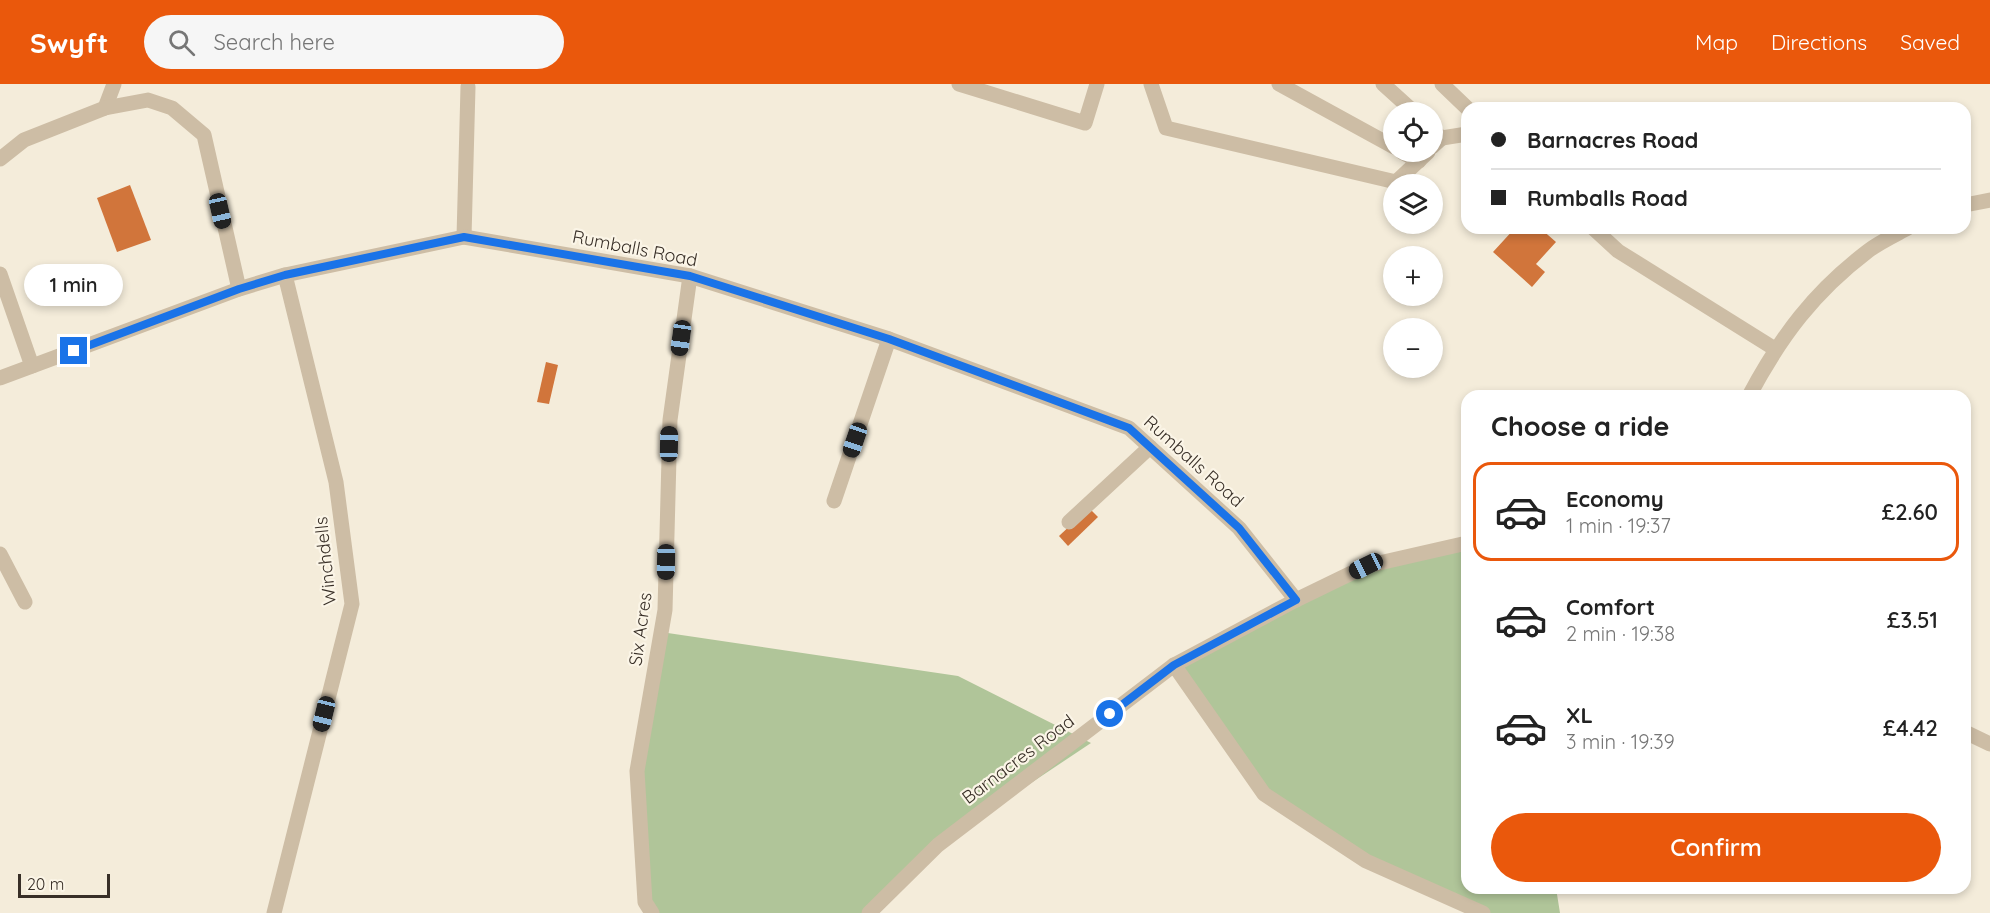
<!DOCTYPE html>
<html lang="en">
<head>
<meta charset="utf-8">
<style>
  body { margin:0; font-family:Quicksand,sans-serif; background:#f6f6f6; color:#222; height:100vh; display:flex; flex-direction:column; font-size:22px; white-space:nowrap }
  * { box-sizing:border-box; margin:0 }
  p { font-size:20px; color:#767676 }
  .icon { flex:none; width:33px; height:33px; fill:none; stroke:currentColor; stroke-width:2; stroke-linecap:round; stroke-linejoin:round }
  .map { position:relative; flex:1; overflow:hidden }
  .side { position:absolute; left:1461px; top:306px; width:510px; height:504px; display:flex; flex-direction:column; background:#fff; border-radius:18px; box-shadow:0 3px 9px #0003 }
  .side>* { flex:none }
  .guide { position:absolute; left:1461px; top:18px; width:510px; height:132px; border-radius:18px; box-shadow:0 3px 9px #0003; display:grid; align-content:center; height:132px; padding:0 30px; background:#fff }
  .controls { position:absolute; left:1383px; top:18px; display:grid; gap:12px }
  .controls a { display:grid; place-items:center; width:60px; height:60px; border-radius:50%; background:#fff; box-shadow:0 3px 9px #0003; font-size:30px }
  .scale { position:absolute; left:18px; bottom:15px; width:92px; box-sizing:border-box; padding-left:6px; border:3px solid #382f27; border-top:0; font-size:16px; line-height:21px; white-space:nowrap; color:#382f27; -webkit-text-stroke:4px #fbf5e7; paint-order:stroke }
  .end { position:absolute; width:27px; height:27px; margin:-14px; border:8px solid #1a73e8; background:#fff; box-shadow:0 0 0 3px #fff }
  .from { border-radius:50% }
  .bubble { position:absolute; height:42px; border-radius:21px; background:#fff; box-shadow:0 3px 9px #0003; font-size:20px; font-weight:600; line-height:42px; text-align:center }
  .car { position:absolute; width:18px; height:36px; margin:-18px -9px; border-radius:8px; box-shadow:0 0 4px 2px #0007; background:linear-gradient(#222 24%,#8ab4d8 0 40%,#222 0 76%,#8ab4d8 0 86%,#222 0) }
  .guide b { display:flex; align-items:center; gap:21px; height:57px; font-size:22px }
  .guide b+b { border-top:2px solid #e0e0e0 }
  .guide i { width:15px; height:15px; background:#222 }
  ul { padding:0; list-style:none }
  li { display:flex; align-items:center; gap:18px; height:99px; margin:0 12px 9px; padding:0 18px; border:3px solid transparent; border-radius:18px }
  li div { flex:1 }
  li b { display:block; font-size:22px }
  li em { font-style:normal; font-weight:600 }
  li.active { border-color:#ea580c }
  li>.icon { width:54px; height:54px; stroke-width:1.5 }
  h2 { padding:0 30px; font-size:27px; line-height:72px }
  .action { display:flex; gap:12px; margin-top:auto; padding:12px 30px }
  .action a { flex:1; height:69px; border-radius:36px; background:#ea580c; color:#fff; font-size:24px; font-weight:600; line-height:69px; text-align:center }
  header { display:flex; align-items:center; gap:36px; box-sizing:border-box; height:84px; padding:0 30px; background:#ea580c; color:#fff }
  header strong { font-size:28px }
  nav { display:flex; gap:33px; margin-inline-start:auto; font-size:21px }
  .search { width:420px; height:54px; background:#f6f6f6; display:flex; align-items:center; gap:15px; box-sizing:border-box; padding:0 21px; border-radius:33px; color:#767676; font-size:22px }
  .map>svg:first-child { display:block }
</style>
</head>
<body>
<header>
<strong>Swyft</strong>
<div class="search"><svg class="icon" aria-label="search" viewBox="0 0 24 24"><circle cx="10" cy="10" r="6"/><path d="M15 15l6 6"/></svg>Search here</div>
<nav><a>Map</a><a>Directions</a><a>Saved</a></nav>
</header>
<div class="map">
<svg width="1990" height="829" viewBox="0 0 1990 829">
  <rect width="100%" height="100%" fill="#f4ecda"/>
  <g fill="#b0c599">
    <polygon points="1467,459 1467,804 1556,804 1560,829 1483,829 1366,777 1264,710 1174,581 1366,482"/>
    <polygon points="661,548 958,592 1091,659 938,761 869,829 652,829 637,687"/>
  </g>
  <g fill="#d1753b">
    <polygon points="130,101 151,156 117,168 97,114"/>
    <polygon points="1515,144 1540,144 1556,158 1536,180 1545,188 1532,203 1493,168"/>
    <polygon points="546,278 558,281 549,320 537,318"/>
    <polygon points="1089,424 1098,433 1068,462 1059,452"/>
  </g>
  <g fill="none" stroke-linecap="round" stroke-linejoin="round">
    <g stroke="#cdbda5" stroke-width="15">
      <polyline points="959,0 1085,39 1097,0"/>
      <polyline points="1151,0 1166,44 1396,98 1428,68"/>
      <polyline points="1279,0 1394,63"/>
      <polyline points="1383,0 1414,28"/>
      <polyline points="1442,0 1467,24"/>
      <polyline points="105,24 114,0"/>
      <polyline points="1432,46 1442,54 1432,63"/>
      <polyline points="1442,54 1467,50"/>
      <polyline points="1402,68 1419,77"/>
      <polyline points="0,75 24,56 105,24 148,16 172,24 204,51 239,205"/>
      <polyline points="1593,144 1618,167 1775,265"/>
      <polyline points="0,190 32,282"/>
      <polyline points="1069,438 1150,363"/>
    </g>
    <g stroke="#cdbda5" stroke-width="15">
      <polyline points="1965,121 1990,116"/>
      <polyline points="464,153 468,3"/>
      <polyline points="0,294 239,205 285,191 464,153 690,192 889,255 1129,344 1239,444 1296,516"/>
      <path d="M1749,312C1781,252 1814,208 1868,167C1880,158 1895,151 1908,144"/>
      <polyline points="834,417 889,255"/>
      <polyline points="0,470 25,518"/>
      <polyline points="1174,581 1264,710 1366,777 1483,829"/>
      <polyline points="274,829 352,520 336,398 285,191"/>
      <polyline points="652,829 645,818 637,687 665,526 670,336 690,192"/>
    </g>
    <g stroke="#cdbda5" stroke-width="15">
      <polyline points="1965,648 1990,660"/>
      <polyline points="869,829 938,761 1174,581 1296,516 1366,482 1467,459"/>
    </g>
  </g>
  <g fill="none" stroke-linecap="round" stroke-linejoin="round">
    <polyline stroke="#1a73e8" stroke-width="8" points="74,267 239,205 285,191 464,153 690,192 889,255 1129,344 1239,444 1296,516 1174,581 1110,630"/>
  </g>
  <g text-anchor="middle" dominant-baseline="central" stroke-width="4.5" stroke-linejoin="round" paint-order="stroke">
    <g font-size="18" fill="#382f27" stroke="#fbf5e7">
      <text transform="translate(635 164) rotate(11)">Rumballs Road</text>
      <text transform="translate(1194 377) rotate(42)">Rumballs Road</text>
      <text transform="translate(325 477) rotate(-96)">Winchdells</text>
      <text transform="translate(640 545) rotate(-82)">Six Acres</text>
      <text transform="translate(1018 675) rotate(-37)">Barnacres Road</text>
    </g>
  </g>
</svg>
<div class="controls">
<a><svg class="icon" aria-label="locate" viewBox="0 0 24 24"><circle cx="12" cy="12" r="6"/><path d="M12 2v4M12 18v4M2 12h4M18 12h4"/></svg></a>
<a><svg class="icon" aria-label="layers" viewBox="0 0 24 24"><path d="M12 4l9 5-9 5-9-5zM3 14l9 5 9-5"/></svg></a>
<a>+</a>
<a>−</a>
</div>
<div class="scale">20 m</div>
<i class="end from" style="left:1110px;top:630px"></i>
<i class="end" style="left:74px;top:267px"></i>
<div class="bubble" style="left:24px;top:180px;width:99px">1 min</div>
<i class="car" style="left:220px;top:127px;rotate:167deg"></i>
<i class="car" style="left:681px;top:254px;rotate:188deg"></i>
<i class="car" style="left:855px;top:356px;rotate:199deg"></i>
<i class="car" style="left:669px;top:360px;rotate:1deg"></i>
<i class="car" style="left:666px;top:478px;rotate:181deg"></i>
<i class="car" style="left:1366px;top:482px;rotate:244deg"></i>
<i class="car" style="left:324px;top:630px;rotate:194deg"></i>
<div class="guide">
<b><i class="from"></i>Barnacres Road</b>
<b><i></i>Rumballs Road</b>
</div>
<section class="side">
<h2>Choose a ride</h2>
<ul>
<li class="active"><svg class="icon" aria-label="car" viewBox="0 0 24 24"><path d="M5 17H2v-5l4-1 3-4h7l3 4 3 1v5h-3M9 17h6M6 11h13"/><circle cx="7" cy="17" r="2"/><circle cx="17" cy="17" r="2"/></svg><div><b>Economy</b><p>1 min · 19:37</p></div><em>£2.60</em></li>
<li><svg class="icon" aria-label="car" viewBox="0 0 24 24"><path d="M5 17H2v-5l4-1 3-4h7l3 4 3 1v5h-3M9 17h6M6 11h13"/><circle cx="7" cy="17" r="2"/><circle cx="17" cy="17" r="2"/></svg><div><b>Comfort</b><p>2 min · 19:38</p></div><em>£3.51</em></li>
<li><svg class="icon" aria-label="car" viewBox="0 0 24 24"><path d="M5 17H2v-5l4-1 3-4h7l3 4 3 1v5h-3M9 17h6M6 11h13"/><circle cx="7" cy="17" r="2"/><circle cx="17" cy="17" r="2"/></svg><div><b>XL</b><p>3 min · 19:39</p></div><em>£4.42</em></li>
</ul>
<div class="action"><a>Confirm</a></div>
</section>
</div>
</body>
</html>
